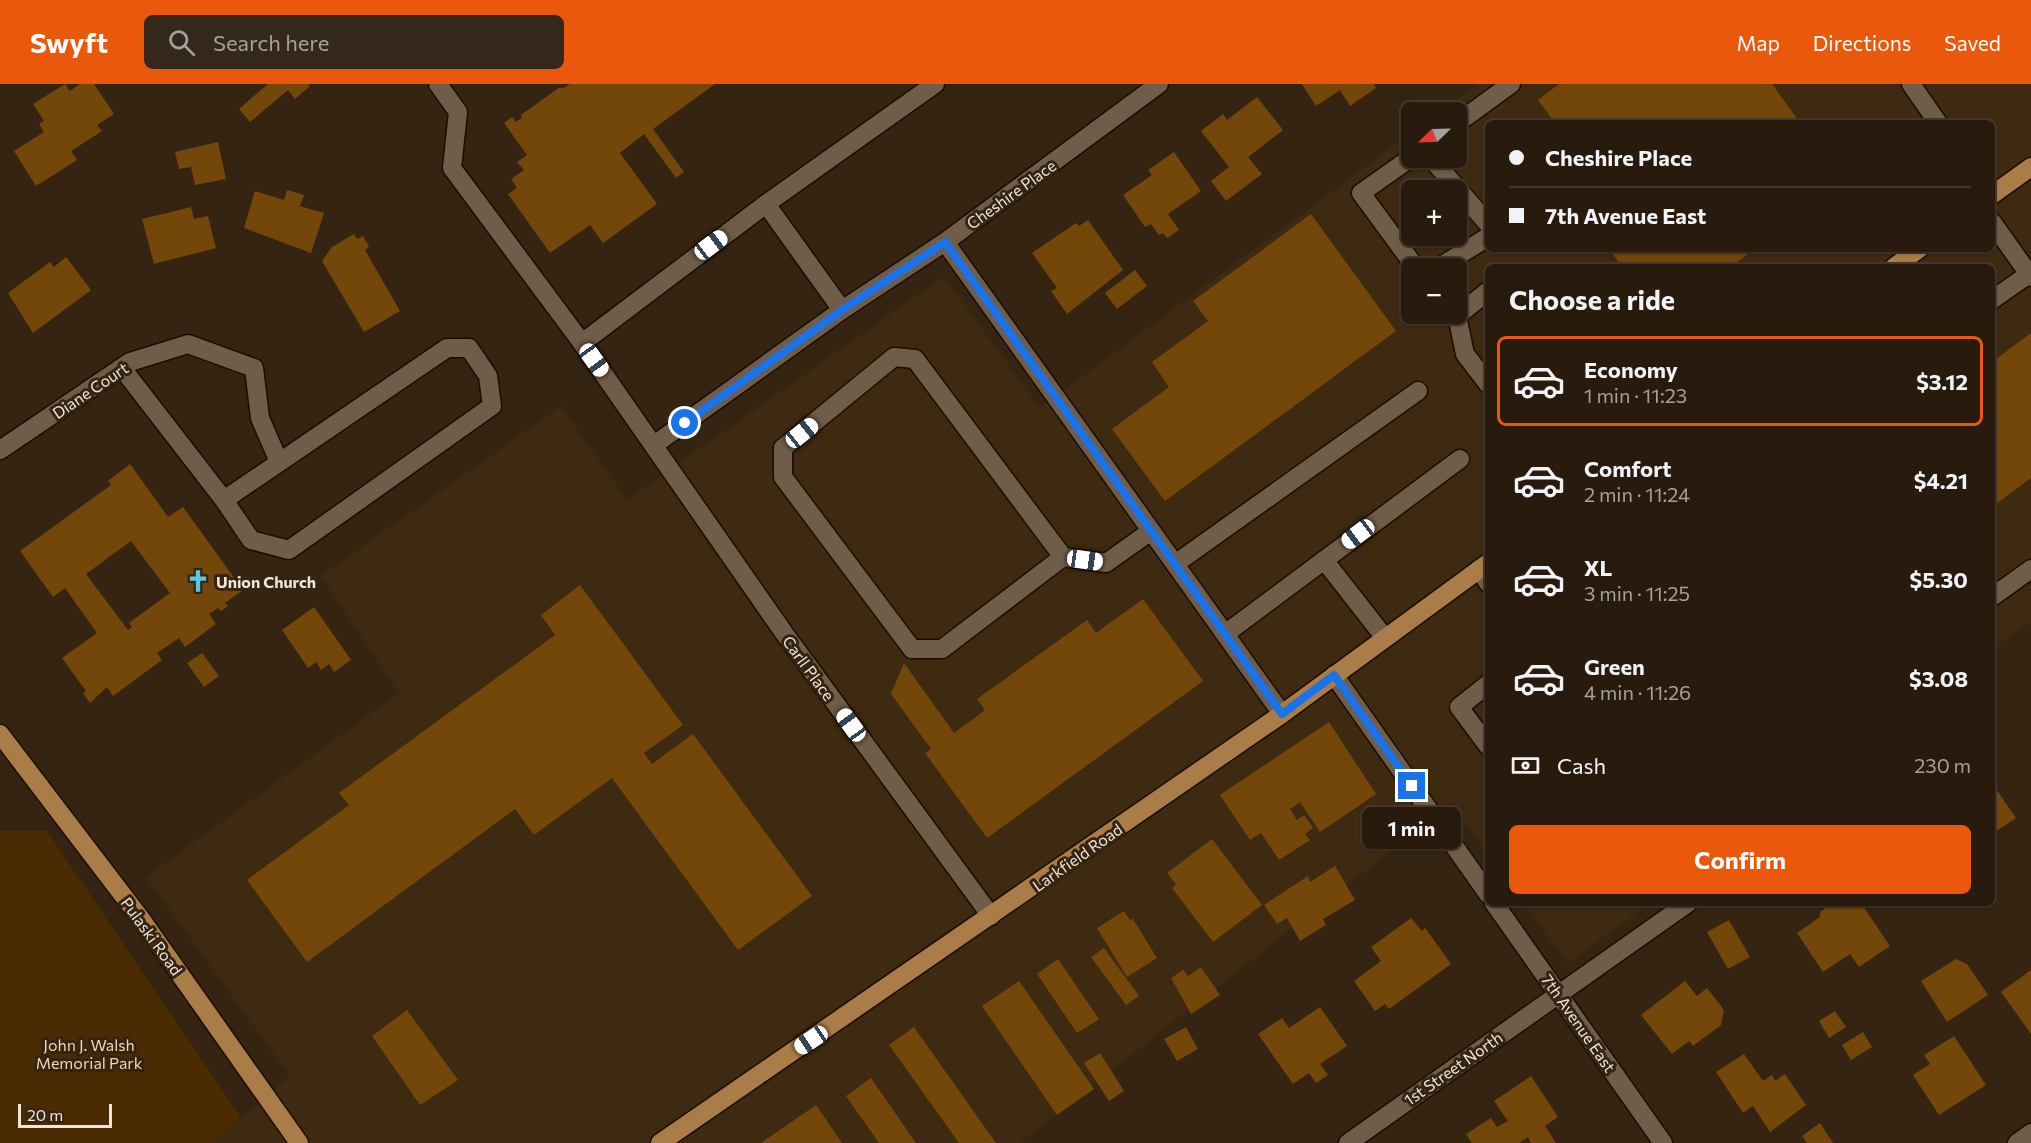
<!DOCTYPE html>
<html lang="en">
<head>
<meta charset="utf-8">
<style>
  body { margin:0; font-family:Commissioner,sans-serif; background:#34281c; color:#f1f3f6; height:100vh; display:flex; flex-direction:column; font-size:22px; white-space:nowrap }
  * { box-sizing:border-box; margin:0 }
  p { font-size:20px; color:#a5a19e }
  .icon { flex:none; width:33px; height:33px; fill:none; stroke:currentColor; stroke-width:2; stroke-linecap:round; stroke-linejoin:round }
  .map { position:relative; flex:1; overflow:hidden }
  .drawer { position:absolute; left:1485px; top:180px; width:510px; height:642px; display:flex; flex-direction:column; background:#281b0e; border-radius:9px; box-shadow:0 2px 4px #0004,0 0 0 2px #44392e }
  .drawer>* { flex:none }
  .top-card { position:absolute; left:1485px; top:36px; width:510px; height:132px; border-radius:9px; box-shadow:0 2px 4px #0004,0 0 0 2px #44392e; display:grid; align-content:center; height:132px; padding:0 24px; background:#281b0e }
  .needle { width:39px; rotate:247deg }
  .tools { position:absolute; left:1401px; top:18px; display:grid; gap:12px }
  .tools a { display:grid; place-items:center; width:66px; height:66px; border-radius:9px; background:#281b0e; box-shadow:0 2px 4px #0004,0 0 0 2px #44392e; font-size:30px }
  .scale { position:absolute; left:18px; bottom:15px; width:94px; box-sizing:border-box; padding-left:6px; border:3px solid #f0e5da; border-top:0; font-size:16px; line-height:21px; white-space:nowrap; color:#f0e5da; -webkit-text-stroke:4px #352412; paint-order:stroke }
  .end { position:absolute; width:27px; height:27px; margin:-14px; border:8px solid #1a73e8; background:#fff; box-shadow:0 0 0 3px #fff }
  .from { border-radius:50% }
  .bubble { position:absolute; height:42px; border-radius:9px; background:#281b0e; box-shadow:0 2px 4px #0004,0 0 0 2px #44392e; font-size:20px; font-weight:700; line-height:42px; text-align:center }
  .car { position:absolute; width:18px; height:36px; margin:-18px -9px; border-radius:8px; box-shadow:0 0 4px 2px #0007; background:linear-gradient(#fff 24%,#345 0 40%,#fff 0 76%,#345 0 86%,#fff 0) }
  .top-card b { display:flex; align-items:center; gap:21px; height:57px; font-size:22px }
  .top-card b+b { border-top:2px solid #44392e }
  .top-card i { width:15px; height:15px; background:#f1f3f6 }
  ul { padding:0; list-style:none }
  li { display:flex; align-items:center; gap:18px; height:90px; margin:0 12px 9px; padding:0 12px; border:3px solid transparent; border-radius:9px }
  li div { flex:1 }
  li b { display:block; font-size:22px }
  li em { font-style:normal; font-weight:700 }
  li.selected { border-color:#ea580c }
  li>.icon { width:54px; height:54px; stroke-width:1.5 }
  h2 { padding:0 24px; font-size:27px; line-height:72px }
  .pay { display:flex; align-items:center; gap:15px; height:66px; padding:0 24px; font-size:22px }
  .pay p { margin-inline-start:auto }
  .button { display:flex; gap:12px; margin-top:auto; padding:12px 24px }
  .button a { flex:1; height:69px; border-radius:9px; background:#ea580c; color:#fff; font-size:24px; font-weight:700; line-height:69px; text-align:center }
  header { display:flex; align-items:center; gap:36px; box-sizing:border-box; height:84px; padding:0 30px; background:#ea580c; color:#fff }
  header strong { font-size:28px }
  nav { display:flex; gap:33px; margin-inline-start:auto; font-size:21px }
  .search { width:420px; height:54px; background:#34281c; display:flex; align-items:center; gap:15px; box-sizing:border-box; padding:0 21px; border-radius:9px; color:#a5a19e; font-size:22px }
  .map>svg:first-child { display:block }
</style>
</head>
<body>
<header>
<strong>Swyft</strong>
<div class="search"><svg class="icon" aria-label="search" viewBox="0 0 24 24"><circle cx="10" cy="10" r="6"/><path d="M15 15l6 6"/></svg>Search here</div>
<nav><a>Map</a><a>Directions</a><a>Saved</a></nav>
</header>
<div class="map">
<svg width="2031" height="1059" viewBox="0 0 2031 1059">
  <rect width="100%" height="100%" fill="#352412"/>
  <g fill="#3e2911" fill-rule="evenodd">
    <path d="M1478,0H2031V537L1992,566V183H1488V769L1451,719L1020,1059H212L290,992L146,793L399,609L321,492L561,322L627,416L944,192L1040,324L1411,49L1412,74H1456V28H1440ZM1488,39H1992V165H1488ZM1412,106H1456V152H1412ZM1412,184H1456V230H1412Z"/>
    <polygon points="1524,819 1650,819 1568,879"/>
  </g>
  <polygon fill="#4a2b02" points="0,747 47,747 241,1034 212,1059 0,1059"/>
  <g fill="#734709" fill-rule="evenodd">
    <polygon points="65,0 70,7 80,0 94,0 114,30 97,41 102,47 71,67 77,76 36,102 14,67 44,48 39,40 44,37 33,20"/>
    <polygon points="268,0 308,0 310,2 295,15 288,6 250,38 239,25"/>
    <polygon points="570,0 715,0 653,45 684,88 676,94 644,50 620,69 657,120 603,159 590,141 550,169 508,110 517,104 511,95 524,86 517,78 527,71 504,39 512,33 516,38 522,34 521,31 560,3 562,5"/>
    <polygon points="1302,0 1374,0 1376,4 1350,22 1340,6 1316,22"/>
    <polygon points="1559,0 1772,0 1800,39 1555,39 1538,16"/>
    <polygon points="1257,13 1283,46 1248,73 1262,90 1226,117 1211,97 1229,83 1201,47 1223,30 1227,36"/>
    <polygon points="218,58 226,95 195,101 191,83 179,85 175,68"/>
    <polygon points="1174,68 1201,107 1168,130 1179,146 1167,154 1163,149 1159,151 1151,140 1145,143 1123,111 1152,91 1148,86"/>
    <polygon points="287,106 304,111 300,122 324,129 311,169 244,144 255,107 284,116"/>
    <polygon points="191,123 194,135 208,132 216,164 154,180 142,135"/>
    <polygon points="1311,130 1396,247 1165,417 1112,345 1169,303 1152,278 1208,237 1193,217"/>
    <polygon points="1088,136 1123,186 1067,230 1051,207 1057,204 1032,169 1076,139 1079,142"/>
    <polygon points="354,150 357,155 363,152 369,163 365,166 400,227 364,248 322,177 332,163"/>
    <polygon points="1609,165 1755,165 1730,183 1622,183"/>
    <polygon points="66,173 91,206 33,249 8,209 50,178 54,183"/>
    <polygon points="1135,186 1147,202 1117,225 1105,209"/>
    <polygon points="2031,249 2031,394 1992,423 1992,278"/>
    <path d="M130,380L168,433L183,423L243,506L225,519L228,522L221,527L218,524L209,530L216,540L185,563L179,554L157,569L162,576L113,612L107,603L90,619L83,609L86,607L62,574L97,549L65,504L53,513L20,467L111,401L108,397ZM131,457L170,509L129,539L132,543L128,546L86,490Z"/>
    <polygon points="580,501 683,641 644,669 652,680 693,650 812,812 738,866 612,694 534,751 515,725 307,878 247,796 349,721 339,709 555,551 541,531"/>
    <polygon points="1143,515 1203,597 987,754 925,669 931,665 891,610 904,579 954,649 985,626 977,615 1087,536 1096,549"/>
    <polygon points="314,523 351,576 334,588 329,580 321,586 316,578 308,584 282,546"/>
    <polygon points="202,569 219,592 204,603 187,579"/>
    <polygon points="1329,638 1376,710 1320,748 1300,718 1290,725 1297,736 1304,731 1313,744 1305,750 1310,756 1279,776 1261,749 1250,756 1220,711"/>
    <polygon points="1992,699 2016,734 1992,750"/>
    <polygon points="1212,755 1262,821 1213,858 1172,804 1176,800 1167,789"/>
    <polygon points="1335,782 1355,816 1323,835 1326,841 1300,857 1287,834 1277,840 1264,821 1308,792 1310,798"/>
    <polygon points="1844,819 1861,819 1890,862 1859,883 1850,870 1823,888 1797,849 1820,833 1820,828 1830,821 1835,825"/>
    <polygon points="1124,827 1130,836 1133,835 1157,874 1127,893 1097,844"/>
    <polygon points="1411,834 1422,847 1425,844 1451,880 1389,925 1385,920 1375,927 1354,897 1381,877 1371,863"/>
    <polygon points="1729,836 1750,873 1728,885 1707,848"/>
    <polygon points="1104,864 1139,912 1126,921 1091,873"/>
    <polygon points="1058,875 1099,935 1077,949 1037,890"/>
    <polygon points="1956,875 1967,880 1988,911 1947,938 1921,897"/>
    <polygon points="1201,883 1220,911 1191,930 1171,894 1183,886 1188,892"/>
    <polygon points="2031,886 2031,950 2001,908"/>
    <polygon points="1019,897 1094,1005 1057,1031 982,922"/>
    <polygon points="1685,897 1697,912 1707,904 1724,926 1721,941 1693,962 1689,957 1672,970 1641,931"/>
    <polygon points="1320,923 1347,962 1320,980 1328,991 1316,999 1309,989 1293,1000 1258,950 1282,934 1289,944"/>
    <polygon points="407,926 458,996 420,1021 372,952"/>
    <polygon points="1835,927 1846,943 1829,954 1819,937"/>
    <polygon points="914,943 996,1059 959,1059 889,961"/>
    <polygon points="1186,943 1198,965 1177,977 1164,955"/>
    <polygon points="1863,948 1872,963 1851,976 1842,961"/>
    <polygon points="1954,952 1986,1001 1939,1031 1913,991 1930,980 1924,971"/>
    <polygon points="1100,969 1124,1007 1109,1017 1084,979"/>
    <polygon points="1744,970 1763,997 1772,991 1775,997 1785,990 1806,1021 1770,1048 1753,1022 1743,1029 1716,988"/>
    <polygon points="1531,992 1558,1033 1545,1042 1556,1059 1531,1059 1528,1053 1519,1059 1472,1059 1466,1050 1491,1034 1497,1043 1508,1037 1494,1017"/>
    <polygon points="871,994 916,1059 879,1059 846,1012"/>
    <polygon points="816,1021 842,1059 761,1059"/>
    <polygon points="1820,1039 1833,1059 1807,1059 1802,1052"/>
  </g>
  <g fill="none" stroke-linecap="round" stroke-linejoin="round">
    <g stroke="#1c0d00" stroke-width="21">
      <g id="minor">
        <polyline points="438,0 458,28 452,84 582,259"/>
        <polyline points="1911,0 1938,39"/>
        <polyline points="1456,40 1511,0"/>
        <polyline points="1412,73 1361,109 1416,184"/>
        <polyline points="1431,74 1488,140"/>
        <polyline points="766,120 935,0"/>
        <polyline points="1992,138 2031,193"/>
        <polyline points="945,158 1282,630"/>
        <polyline points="1438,184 1488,153"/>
        <polyline points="1488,207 1457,232 1465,270 1488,300"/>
        <polyline points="1992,216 2029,190"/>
        <polyline points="842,226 766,120 582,259 784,549 991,832"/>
        <polyline points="122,284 224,416 251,456 289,466 492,322 488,292 469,264 447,264 224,416"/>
        <polyline points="654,361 842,226 945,158 1159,0"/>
        <polyline points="0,366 130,278 188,260 254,284 260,334 279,378"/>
        <polyline points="1063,473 915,275 894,273 783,364 783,393 912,565 942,565 1063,473 1106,479 1151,447"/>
        <polyline points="1324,476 1385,554"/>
        <polyline points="1175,480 1418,307"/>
        <polyline points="1479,485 1488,499"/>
        <polyline points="1992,513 2031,485"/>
        <polyline points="1225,550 1460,375"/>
        <polyline points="1334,591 1488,810"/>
        <polyline points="1488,600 1459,623 1488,662"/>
        <polyline points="1494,819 1663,1059"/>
        <polyline points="1348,1059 1688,819"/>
        <polyline points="2017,1059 2031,1049"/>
      </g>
    </g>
    <g stroke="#1c0d00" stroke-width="21">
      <g id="major">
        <polyline points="1992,111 2031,83"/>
        <polyline points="1894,183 1919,165"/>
        <polyline points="0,650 141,835 299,1059"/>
        <polyline points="660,1059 1282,630 1488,479"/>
      </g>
    </g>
    <use href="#minor" stroke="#705d49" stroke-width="18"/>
    <use href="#major" stroke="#aa7c48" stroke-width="18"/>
  </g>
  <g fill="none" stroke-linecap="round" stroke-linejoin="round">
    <polyline stroke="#1a73e8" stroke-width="8" points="685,339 842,226 945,158 1282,630 1334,591 1412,702"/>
  </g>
  <defs>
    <g id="church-bare" transform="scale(1.8)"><path d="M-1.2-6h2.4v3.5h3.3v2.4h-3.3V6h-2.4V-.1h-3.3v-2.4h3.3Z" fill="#5ac8e5" stroke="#352412" stroke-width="2.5" paint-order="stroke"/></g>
  </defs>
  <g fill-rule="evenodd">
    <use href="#church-bare" x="198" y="497"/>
  </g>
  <g text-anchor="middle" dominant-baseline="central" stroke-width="6" stroke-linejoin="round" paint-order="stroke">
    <g font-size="16" fill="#f0e5da" stroke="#352412">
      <text transform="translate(1011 110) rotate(-36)">Cheshire Place</text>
      <text transform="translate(90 306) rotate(-34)">Diane Court</text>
      <text transform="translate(809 584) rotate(54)">Carll Place</text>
      <text transform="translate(1077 773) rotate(-35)">Larkfield Road</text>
      <text transform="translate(152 852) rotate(54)">Pulaski Road</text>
      <text transform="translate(1579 939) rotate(55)">7th Avenue East</text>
      <text transform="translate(1453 984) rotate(-35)">1st Street North</text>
    </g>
    <g font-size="16" font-weight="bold" fill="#f0e5da" stroke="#352412" text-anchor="start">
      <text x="216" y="497">Union Church</text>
    </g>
    <g font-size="16" fill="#f5d4b2" stroke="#352412">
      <text x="89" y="960">John J. Walsh<tspan x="89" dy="18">Memorial Park</tspan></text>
    </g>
  </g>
</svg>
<div class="tools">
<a><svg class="needle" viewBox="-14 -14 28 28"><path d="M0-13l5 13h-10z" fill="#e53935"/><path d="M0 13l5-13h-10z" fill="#a5a19e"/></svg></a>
<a>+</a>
<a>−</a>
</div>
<div class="scale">20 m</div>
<i class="end from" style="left:685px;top:339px"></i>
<i class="end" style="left:1412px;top:702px"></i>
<div class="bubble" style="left:1362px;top:723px;width:99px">1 min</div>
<i class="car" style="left:711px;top:161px;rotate:53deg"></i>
<i class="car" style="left:594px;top:276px;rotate:144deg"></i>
<i class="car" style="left:802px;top:349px;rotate:51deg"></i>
<i class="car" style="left:1358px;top:450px;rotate:233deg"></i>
<i class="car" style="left:1085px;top:476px;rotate:98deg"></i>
<i class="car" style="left:851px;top:641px;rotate:324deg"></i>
<i class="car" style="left:811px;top:956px;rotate:236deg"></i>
<div class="top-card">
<b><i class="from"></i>Cheshire Place</b>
<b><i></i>7th Avenue East</b>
</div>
<section class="drawer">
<h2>Choose a ride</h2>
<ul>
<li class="selected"><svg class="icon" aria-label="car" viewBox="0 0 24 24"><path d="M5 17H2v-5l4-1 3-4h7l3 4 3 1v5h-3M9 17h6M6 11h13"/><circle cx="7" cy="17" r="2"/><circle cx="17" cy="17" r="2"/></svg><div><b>Economy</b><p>1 min · 11:23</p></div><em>$3.12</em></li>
<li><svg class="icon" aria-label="car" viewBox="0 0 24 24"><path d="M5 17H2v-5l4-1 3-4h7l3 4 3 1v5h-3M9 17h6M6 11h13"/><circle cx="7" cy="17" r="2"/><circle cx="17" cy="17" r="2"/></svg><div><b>Comfort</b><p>2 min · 11:24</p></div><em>$4.21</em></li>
<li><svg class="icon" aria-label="car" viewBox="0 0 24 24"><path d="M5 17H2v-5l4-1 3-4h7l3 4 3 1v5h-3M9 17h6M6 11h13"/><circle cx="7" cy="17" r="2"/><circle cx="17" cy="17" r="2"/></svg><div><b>XL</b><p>3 min · 11:25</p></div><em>$5.30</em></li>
<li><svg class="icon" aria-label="car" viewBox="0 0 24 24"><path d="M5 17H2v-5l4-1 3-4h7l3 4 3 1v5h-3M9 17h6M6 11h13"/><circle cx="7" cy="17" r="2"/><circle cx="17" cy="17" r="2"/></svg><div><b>Green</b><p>4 min · 11:26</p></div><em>$3.08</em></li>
</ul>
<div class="pay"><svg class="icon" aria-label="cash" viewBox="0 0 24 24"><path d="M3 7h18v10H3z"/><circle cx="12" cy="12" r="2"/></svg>Cash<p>230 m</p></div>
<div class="button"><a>Confirm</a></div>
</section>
</div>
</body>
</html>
